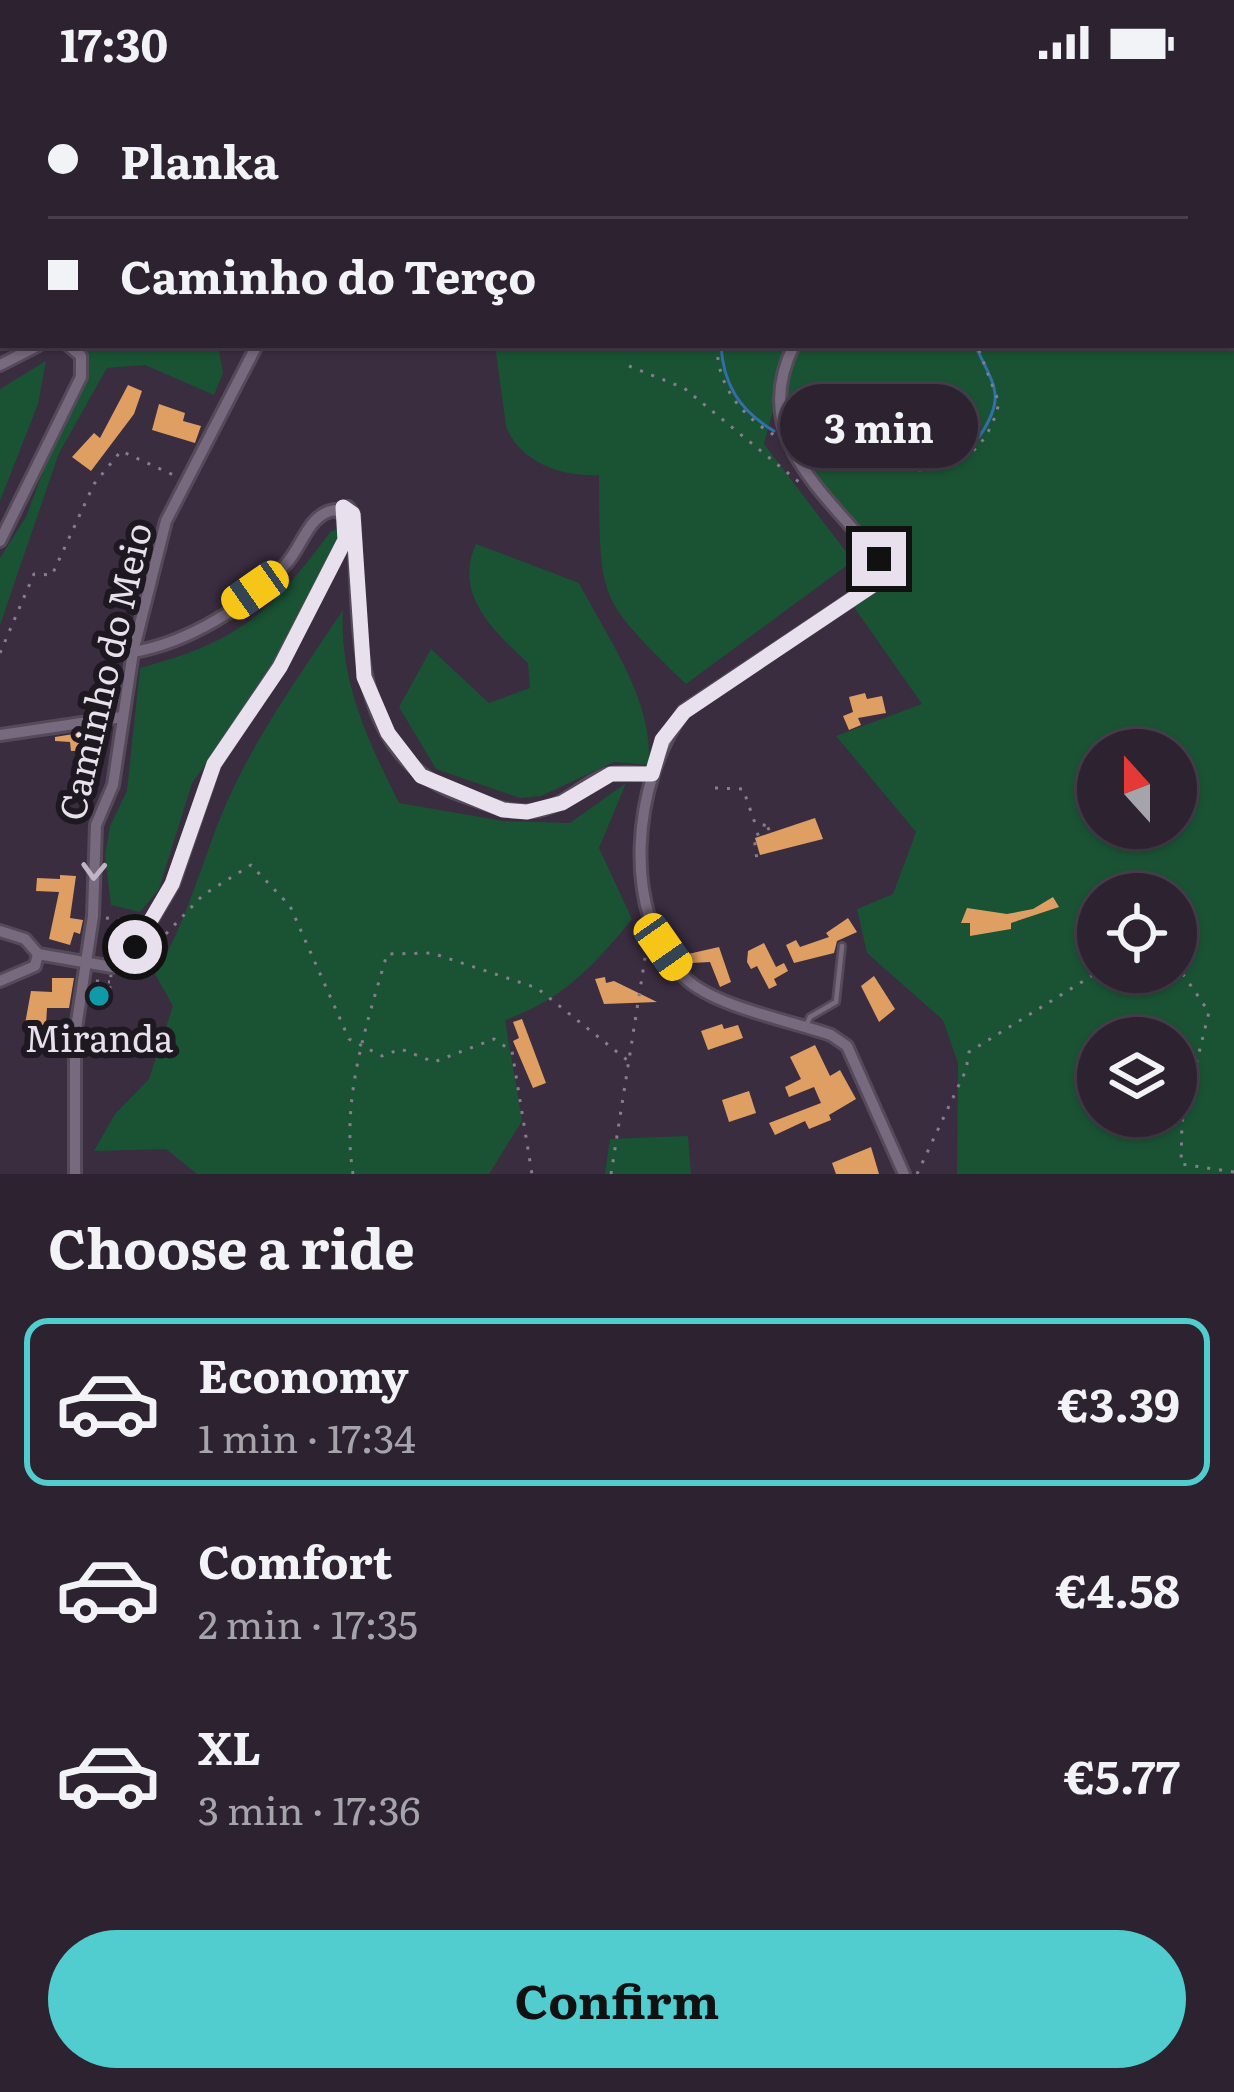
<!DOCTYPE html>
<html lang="en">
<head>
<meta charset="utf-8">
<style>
  body { margin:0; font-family:Literata,serif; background:#382f3c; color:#f1f3f6; height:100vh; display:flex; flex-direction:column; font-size:45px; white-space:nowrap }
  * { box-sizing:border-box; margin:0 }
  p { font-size:39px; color:#a6a4ab }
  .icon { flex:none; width:66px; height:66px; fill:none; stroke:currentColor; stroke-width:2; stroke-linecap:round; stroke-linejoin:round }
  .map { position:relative; height:1090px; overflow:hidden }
  .side { display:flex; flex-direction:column; background:#2c2230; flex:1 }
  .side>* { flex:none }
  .top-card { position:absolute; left:0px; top:0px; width:1236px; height:264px; box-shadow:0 3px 9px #0004,0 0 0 3px #483f4c; display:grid; align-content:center; height:264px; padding:0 48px; background:#2c2230 }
  .needle { width:78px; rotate:339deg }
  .buttons { position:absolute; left:1077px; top:645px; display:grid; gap:24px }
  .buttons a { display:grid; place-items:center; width:120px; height:120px; border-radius:50%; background:#2c2230; box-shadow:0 3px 9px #0004,0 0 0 3px #483f4c; font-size:60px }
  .end { position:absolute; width:54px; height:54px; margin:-27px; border:15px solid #e8e0ec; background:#111; box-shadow:0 0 0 6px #111 }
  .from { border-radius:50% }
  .bubble { position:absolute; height:84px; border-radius:42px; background:#2c2230; box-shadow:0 3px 9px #0004,0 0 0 3px #483f4c; font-size:39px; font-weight:700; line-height:84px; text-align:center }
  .car { position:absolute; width:36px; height:72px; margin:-36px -18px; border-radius:15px; box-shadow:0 0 9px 3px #0007; background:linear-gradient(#f5c518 24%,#345 0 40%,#f5c518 0 76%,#345 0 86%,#f5c518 0) }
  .top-card b { display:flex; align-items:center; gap:42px; height:114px; font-size:45px }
  .top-card b+b { border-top:3px solid #483f4c }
  .top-card i { width:30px; height:30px; background:#f1f3f6 }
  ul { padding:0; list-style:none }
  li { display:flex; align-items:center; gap:36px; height:168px; margin:0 24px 18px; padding:0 24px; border:6px solid transparent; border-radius:24px }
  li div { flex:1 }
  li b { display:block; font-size:45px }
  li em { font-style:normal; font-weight:700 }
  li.on { border-color:#52cdcf }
  li>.icon { width:108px; height:108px; stroke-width:1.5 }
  h2 { padding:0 48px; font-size:54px; line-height:144px }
  .primary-button { display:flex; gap:24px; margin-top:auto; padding:24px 48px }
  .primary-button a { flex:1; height:138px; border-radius:72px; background:#52cdcf; color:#111; font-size:48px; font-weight:700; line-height:138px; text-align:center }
  .status { display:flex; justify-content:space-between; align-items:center; height:84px; padding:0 60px; background:#2c2230; direction:ltr }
  .status svg { height:33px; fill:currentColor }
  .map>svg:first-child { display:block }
</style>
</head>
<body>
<div class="status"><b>17:30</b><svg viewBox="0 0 49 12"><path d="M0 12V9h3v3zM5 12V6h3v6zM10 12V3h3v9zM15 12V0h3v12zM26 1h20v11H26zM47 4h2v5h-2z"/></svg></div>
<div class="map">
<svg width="1234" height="1090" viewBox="0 0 1234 1090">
  <rect width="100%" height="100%" fill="#3a2d40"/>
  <g fill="#1a5234" fill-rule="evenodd">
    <polygon points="367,0 865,0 366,3"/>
    <path d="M870,0H1234V1090H957L958,979L943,936L867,869L857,825L893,810L916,748L836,652L922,620L849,516L873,501L879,475L790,366L777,312L764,360L853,477L686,600C596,512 600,517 599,391C563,393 520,379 506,342L495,261H1233V3ZM1098,666H1176V744H1098ZM1098,810H1176V888H1098ZM1098,954H1176V1032H1098Z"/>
    <polygon points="85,261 218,261 223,289 214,311 145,281 107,284 59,369 0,541 0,474 26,433 84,278"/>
    <polygon points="46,277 38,320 0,417 0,305"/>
    <path d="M341,445L277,581L192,699L159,805L140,828L111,821L105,772L110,742L127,707L140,584C241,557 271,528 331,447Z"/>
    <path d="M476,460L579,499C609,557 653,615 649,681L614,678L541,712L520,714L436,685L399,623L431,565L489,619L530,604L528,579C494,547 453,511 476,460Z"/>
    <path d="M343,526C339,596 368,657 399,719L503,737L570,739L626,699L599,764L632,835C594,882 562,916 505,936L522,1037L489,1090H197L166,1065L94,1067L115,1030L149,995L173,922L155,890C188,837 202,775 227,718C257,650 302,588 343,526Z"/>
    <polygon points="688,1052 691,1090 605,1090 610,1055"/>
  </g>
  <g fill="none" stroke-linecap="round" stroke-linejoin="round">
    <g stroke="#316fa8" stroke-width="3">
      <polyline points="347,0 349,3"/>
      <polyline points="141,3 147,0"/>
      <polyline points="1108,3 1110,0"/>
      <polyline points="0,91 3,90"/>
      <path d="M721,261C723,300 739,326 774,347"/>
      <path d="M791,353C847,372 938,414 979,353C1007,312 994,302 975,261"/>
    </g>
  </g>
  <g fill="#e09f62">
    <polygon points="128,301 142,307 134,330 91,387 72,373 94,349 100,354"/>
    <polygon points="159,320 185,329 183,337 201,342 195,359 152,346"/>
    <polygon points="865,609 867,615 882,612 886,629 858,634 861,641 849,646 843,632 853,628 849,613"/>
    <polygon points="105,645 106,666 71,667 70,658 55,657 55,653"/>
    <polygon points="815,734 823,755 760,771 755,754"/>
    <polygon points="60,791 76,792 70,834 83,836 80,850 74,848 70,861 49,855 59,808 36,807 37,794 60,795"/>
    <polygon points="1053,813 1059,823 1011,839 1011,845 970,852 970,839 961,839 967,824 1007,830 1033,825"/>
    <polygon points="848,834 857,848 837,857 834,869 794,879 786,861 796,856 800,863 829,853 826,849"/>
    <polygon points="764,859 776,883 784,879 788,887 774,895 777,901 769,905 757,882 751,885 747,878 748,867"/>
    <polygon points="719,863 731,898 720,903 710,878 691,879 688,870"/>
    <polygon points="874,892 895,925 879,938 861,902"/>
    <polygon points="605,893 606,899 614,897 657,918 604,920 595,895"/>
    <polygon points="52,894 74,894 69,924 47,924 46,941 25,940 31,907 52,908"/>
    <polygon points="522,935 546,999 533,1004 513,957 519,954 513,938"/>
    <polygon points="722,940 724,945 738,941 743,954 708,966 701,947"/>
    <polygon points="815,961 830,992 840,986 856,1015 829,1031 831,1036 809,1045 805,1037 775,1051 769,1039 821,1019 814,1003 789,1013 785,1003 801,995 790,973"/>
    <polygon points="749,1007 756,1029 729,1038 722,1016"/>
    <polygon points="871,1063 879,1090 836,1090 832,1079"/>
  </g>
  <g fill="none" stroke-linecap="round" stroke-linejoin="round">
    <g stroke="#554a59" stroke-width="10">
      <g id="service">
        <polyline points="0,5 7,0"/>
        <polyline points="806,942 810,933 836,918 842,862"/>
      </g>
    </g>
    <g stroke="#554a59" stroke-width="16">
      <g id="minor">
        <polyline points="356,3 356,0"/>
        <polyline points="864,3 865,0"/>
        <path d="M794,261C748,353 825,408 879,475L873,501L684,627C633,696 619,830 685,894C715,923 792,937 831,951L847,962L904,1090"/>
        <polyline points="0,281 39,261"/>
        <path d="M339,426L348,423L353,430C361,530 344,669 461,711C485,719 506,729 532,727C562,725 580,701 606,691C620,687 638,690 652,690"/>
        <polyline points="0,457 81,293 81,272 68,261"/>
        <polyline points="0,651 122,633"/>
        <polyline points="0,847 25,855 38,870"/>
        <path d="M38,870L112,883L129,874L173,800L214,680L279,583L345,456V432L335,426C309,429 302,463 286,480C250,521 187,559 133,568"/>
        <polyline points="0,897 35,882 38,870"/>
        <polyline points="75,1090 75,951 93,832 96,741 113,701 133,568 166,437 257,261"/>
      </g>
    </g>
    <g stroke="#877d8d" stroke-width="3" stroke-dasharray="3 9" stroke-linecap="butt">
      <polyline points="339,0 340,3"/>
      <polyline points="145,3 150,0"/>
      <polyline points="1110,3 1112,0"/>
      <polyline points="0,93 3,92"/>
      <path d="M717,261C717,302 741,332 776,352"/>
      <polyline points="629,282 684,304 805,403"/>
      <path d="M802,358C871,382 974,421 999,319L977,261"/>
      <polyline points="0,569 34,490 52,491 94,400 121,367 178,393"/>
      <polyline points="715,704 743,705 755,739 772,743 754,752 757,777"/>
      <polyline points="106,834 123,836"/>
      <polyline points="141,876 203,811 251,781 290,822 349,955 382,972 401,965 434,978 494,955 512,967 532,1090"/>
      <polyline points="1176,880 1209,928 1182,1038 1181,1080 1234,1088"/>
      <polyline points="96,897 110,898"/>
      <polyline points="93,912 109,913 111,891"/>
      <path d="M353,1090C341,1014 366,943 387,870L432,869L537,904L627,976"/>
      <polyline points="611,1090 648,855"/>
      <polyline points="917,1090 966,986 969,968 1098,888"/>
    </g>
    <use href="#service" stroke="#77697e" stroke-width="4.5"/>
    <use href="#minor" stroke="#77697e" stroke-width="10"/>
  </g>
  <defs><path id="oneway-chevron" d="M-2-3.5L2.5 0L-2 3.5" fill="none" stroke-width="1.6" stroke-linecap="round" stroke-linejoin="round" transform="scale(3)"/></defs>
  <use stroke="#c0b6c6" href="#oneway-chevron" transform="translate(94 787) rotate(92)"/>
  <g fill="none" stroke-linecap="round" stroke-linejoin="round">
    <polyline stroke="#e8e0ec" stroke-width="15" points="135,863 172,800 214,680 280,583 345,456 343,423 353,430 364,593 388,649 421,692 503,726 527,728 562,719 611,690 652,690 662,656 684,628 873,501 879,475"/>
  </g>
  <circle fill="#0f9aa8" stroke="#1e1820" stroke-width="4.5" cx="99" cy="912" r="12"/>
  <g text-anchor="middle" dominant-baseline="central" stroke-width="12" stroke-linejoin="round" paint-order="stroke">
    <g font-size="36" fill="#e8e0ec" stroke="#1e1820">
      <text transform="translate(103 587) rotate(-77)">Caminho do Meio</text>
    </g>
    <g font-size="36" fill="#e8e0ec" stroke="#1e1820">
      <text x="99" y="952">Miranda</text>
    </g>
  </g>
</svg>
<div class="buttons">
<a><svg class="needle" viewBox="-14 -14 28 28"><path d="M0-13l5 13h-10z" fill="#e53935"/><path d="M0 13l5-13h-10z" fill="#a6a4ab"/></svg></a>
<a><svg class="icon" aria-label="locate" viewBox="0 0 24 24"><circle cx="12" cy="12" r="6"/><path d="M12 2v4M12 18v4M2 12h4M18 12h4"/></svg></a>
<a><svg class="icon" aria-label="layers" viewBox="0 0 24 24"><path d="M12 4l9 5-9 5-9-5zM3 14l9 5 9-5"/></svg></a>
</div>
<i class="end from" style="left:135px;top:863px"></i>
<i class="end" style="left:879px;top:475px"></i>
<div class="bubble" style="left:780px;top:300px;width:198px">3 min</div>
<i class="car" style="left:255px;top:506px;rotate:235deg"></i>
<i class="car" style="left:663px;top:863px;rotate:145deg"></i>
<div class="top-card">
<b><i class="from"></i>Planka</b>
<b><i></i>Caminho do Terço</b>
</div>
</div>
<section class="side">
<h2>Choose a ride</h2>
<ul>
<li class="on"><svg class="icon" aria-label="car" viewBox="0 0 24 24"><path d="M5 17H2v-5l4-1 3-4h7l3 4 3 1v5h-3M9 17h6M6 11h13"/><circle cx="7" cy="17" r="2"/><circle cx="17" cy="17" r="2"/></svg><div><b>Economy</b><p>1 min · 17:34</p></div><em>€3.39</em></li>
<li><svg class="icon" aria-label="car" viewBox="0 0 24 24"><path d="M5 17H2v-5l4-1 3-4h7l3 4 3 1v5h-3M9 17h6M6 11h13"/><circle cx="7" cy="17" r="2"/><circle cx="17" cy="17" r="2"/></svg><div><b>Comfort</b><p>2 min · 17:35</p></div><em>€4.58</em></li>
<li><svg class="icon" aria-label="car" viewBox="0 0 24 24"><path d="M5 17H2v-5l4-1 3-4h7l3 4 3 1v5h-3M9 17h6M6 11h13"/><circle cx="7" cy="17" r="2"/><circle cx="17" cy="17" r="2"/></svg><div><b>XL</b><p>3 min · 17:36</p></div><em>€5.77</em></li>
</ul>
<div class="primary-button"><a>Confirm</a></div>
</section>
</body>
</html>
